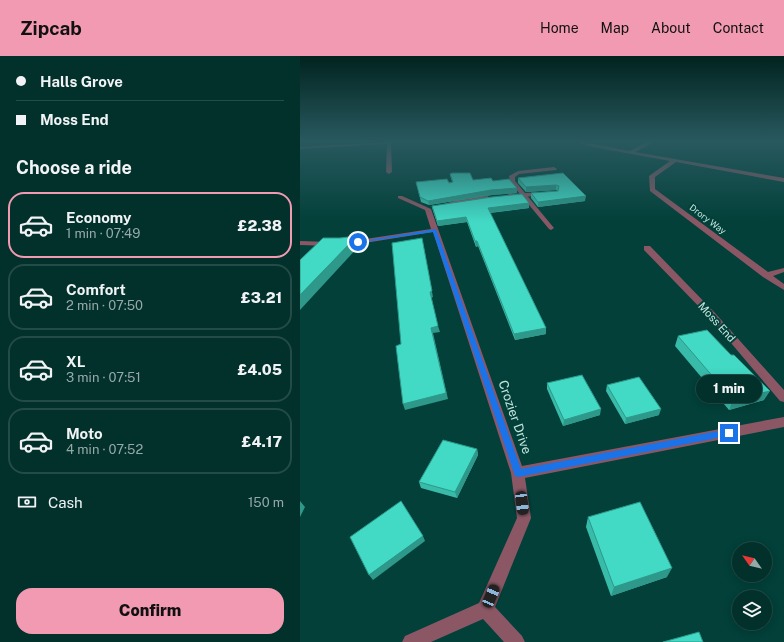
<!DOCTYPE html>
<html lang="en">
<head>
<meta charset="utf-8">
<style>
  body { margin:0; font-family:"Public Sans",sans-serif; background:#0c3833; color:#f1f3f6; height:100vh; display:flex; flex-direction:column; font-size:15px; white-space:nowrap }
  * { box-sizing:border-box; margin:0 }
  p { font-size:13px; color:#96a9a9 }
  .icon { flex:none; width:22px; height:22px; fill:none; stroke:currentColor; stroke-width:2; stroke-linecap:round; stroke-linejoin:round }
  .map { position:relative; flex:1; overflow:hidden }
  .drawer { display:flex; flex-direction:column; background:#02302b; width:300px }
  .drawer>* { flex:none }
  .banner { display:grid; align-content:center; height:88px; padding:0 16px; background:#02302b }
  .needle { width:26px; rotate:304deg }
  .buttons { position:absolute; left:432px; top:486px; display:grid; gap:8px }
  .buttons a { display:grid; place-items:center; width:40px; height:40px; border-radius:50%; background:#02302b; box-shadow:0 2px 10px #0003,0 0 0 1px #234b47; font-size:20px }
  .end { position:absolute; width:18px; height:18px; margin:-9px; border:5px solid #1a73e8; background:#fff; box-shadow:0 0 0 2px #fff }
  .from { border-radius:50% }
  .bubble { position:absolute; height:28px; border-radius:14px; background:#02302b; box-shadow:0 2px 10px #0003,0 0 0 1px #234b47; font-size:13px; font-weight:800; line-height:28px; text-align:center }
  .car { position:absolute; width:12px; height:24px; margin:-12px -6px; border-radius:5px; box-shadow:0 0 3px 1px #0007; background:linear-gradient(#222 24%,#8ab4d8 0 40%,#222 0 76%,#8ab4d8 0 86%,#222 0) }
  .banner b { display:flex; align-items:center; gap:14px; height:38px; font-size:15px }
  .banner b+b { border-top:1px solid #234b47 }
  .banner i { width:10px; height:10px; background:#f1f3f6 }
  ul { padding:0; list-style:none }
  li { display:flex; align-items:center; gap:12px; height:66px; margin:0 8px 6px; padding:0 8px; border:2px solid #234b47; border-radius:16px }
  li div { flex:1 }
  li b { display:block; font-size:15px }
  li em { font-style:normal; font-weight:800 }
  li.current { border-color:#f19ab1 }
  li>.icon { width:36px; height:36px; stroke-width:1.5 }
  h2 { padding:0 16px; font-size:18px; line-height:48px }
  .pay { display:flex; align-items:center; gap:10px; height:44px; padding:0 16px; font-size:15px }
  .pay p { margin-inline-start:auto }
  .primary-button { display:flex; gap:8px; margin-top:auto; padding:8px 16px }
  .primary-button a { flex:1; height:46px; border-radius:16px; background:#f19ab1; color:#111; font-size:16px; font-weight:800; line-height:46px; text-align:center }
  header { display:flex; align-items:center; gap:24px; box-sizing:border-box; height:56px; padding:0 20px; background:#f19ab1; color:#111 }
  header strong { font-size:19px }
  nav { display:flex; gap:22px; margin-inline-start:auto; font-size:14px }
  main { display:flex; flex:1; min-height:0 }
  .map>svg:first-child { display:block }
</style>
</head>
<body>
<header>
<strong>Zipcab</strong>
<nav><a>Home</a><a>Map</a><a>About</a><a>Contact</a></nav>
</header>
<main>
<section class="drawer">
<div class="banner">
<b><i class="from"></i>Halls Grove</b>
<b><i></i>Moss End</b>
</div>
<h2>Choose a ride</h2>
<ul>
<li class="current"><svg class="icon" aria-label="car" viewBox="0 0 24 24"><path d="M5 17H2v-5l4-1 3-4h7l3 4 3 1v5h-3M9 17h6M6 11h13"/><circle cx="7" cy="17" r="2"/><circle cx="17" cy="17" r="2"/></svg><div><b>Economy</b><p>1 min · 07:49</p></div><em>£2.38</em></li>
<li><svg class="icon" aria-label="car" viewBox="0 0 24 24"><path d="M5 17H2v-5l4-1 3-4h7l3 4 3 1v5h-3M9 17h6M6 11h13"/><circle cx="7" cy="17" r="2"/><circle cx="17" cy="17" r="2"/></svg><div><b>Comfort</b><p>2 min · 07:50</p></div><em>£3.21</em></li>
<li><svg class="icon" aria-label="car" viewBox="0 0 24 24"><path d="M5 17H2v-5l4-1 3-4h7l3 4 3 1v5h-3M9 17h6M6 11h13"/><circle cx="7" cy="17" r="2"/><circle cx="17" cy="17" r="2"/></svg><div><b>XL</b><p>3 min · 07:51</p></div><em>£4.05</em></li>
<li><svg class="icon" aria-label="car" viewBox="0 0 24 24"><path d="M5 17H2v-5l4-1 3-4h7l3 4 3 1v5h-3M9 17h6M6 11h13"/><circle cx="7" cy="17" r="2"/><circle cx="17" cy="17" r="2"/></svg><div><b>Moto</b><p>4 min · 07:52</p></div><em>£4.17</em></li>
</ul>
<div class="pay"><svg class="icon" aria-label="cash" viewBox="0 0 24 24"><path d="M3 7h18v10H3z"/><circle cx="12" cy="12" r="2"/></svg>Cash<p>150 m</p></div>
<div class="primary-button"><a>Confirm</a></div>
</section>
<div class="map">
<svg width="484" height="586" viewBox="0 0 484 586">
  <rect width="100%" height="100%" fill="#024039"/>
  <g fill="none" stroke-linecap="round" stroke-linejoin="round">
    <polygon fill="#8b5765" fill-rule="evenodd" points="254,111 257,113 256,114 219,118 215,121 215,125 254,172 251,174 249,173 210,126 209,120 218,115"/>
    <g fill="#8b5765" fill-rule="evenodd">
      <polygon points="91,84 95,84 91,87 92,116 89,118 86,116 87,88 0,93 0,91 88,86"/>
      <polygon points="268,84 274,84 330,95 343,87 359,84 335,96 484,122 484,126 376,106 355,121 355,133 468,216 484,212 484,216 473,220 484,228 484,234 463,221 350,135 349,120 370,105 293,91"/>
      <polygon points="245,136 247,137 247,139 209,142 206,140 209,138"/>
      <polygon points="98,140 102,140 131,153 222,410 484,361 484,371 225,422 231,462 195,551 222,580 225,586 204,586 183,563 131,586 102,586 105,580 179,547 217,462 211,417 133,176 46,190 42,188 46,186 131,173 125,154 98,142"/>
      <polygon points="187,140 189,141 189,143 161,147 140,152 137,150 161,143"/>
      <polygon points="0,185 30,186 34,188 30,190 0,189"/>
      <polygon points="344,190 350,190 415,257 484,334 484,346 480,345 409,261 344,194"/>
    </g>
  </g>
  <g fill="#39bba9">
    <polygon points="263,117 285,145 238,151 231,142 231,137 258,135 256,134 226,136 218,127 218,122"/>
    <polygon points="150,118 173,124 193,125 217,132 217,137 192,139 129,149 121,146 116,126 152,126"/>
    <polygon points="229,147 229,152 190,157 246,272 246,278 215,284 178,190 176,191 167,166 138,170 133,155 132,150"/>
    <polygon points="378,280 464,344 429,354 375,290"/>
    <polygon points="247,327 300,359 263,370 247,333"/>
    <polygon points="307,329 359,359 325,368 306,335"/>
    <polygon points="177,393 178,399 157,442 121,432 119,426"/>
    <polygon points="288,461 367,521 311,540 286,471"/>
  </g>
  <g fill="#2e988a">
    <polygon points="256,129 256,134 226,136 226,131"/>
    <polygon points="217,132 217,137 192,139 129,149 128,145 191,134"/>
    <polygon points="286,140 285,145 238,151 238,146"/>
    <polygon points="229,147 229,152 188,157 188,152"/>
    <polygon points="166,161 167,166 138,170 137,165"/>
    <polygon points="57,180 60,189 0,254 0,239"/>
    <polygon points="122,182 133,241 131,242 130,236"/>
    <polygon points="175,185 177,185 178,190 176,191"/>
    <polygon points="138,270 140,276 133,277 148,343 105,354 103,348 131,272"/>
    <polygon points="246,272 246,278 215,284 214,278"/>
    <polygon points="470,335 464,344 429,354 433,344"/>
    <polygon points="301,353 300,359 263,370 264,364"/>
    <polygon points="361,353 359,359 325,368 326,362"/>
    <polygon points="177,393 178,399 157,442 155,436"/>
    <polygon points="0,445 5,451 0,461"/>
    <polygon points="123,480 125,485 73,524 69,519"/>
    <polygon points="372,512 367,521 311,540 314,531"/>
  </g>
  <g fill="#42d9c5" stroke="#2e988a">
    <polygon points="152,117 170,117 173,124 191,122 193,125 209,123 217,132 191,134 128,145 120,141 116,126 147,123 149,127 153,126 150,118"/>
    <polygon points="263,117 286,140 238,146 231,137 258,135 259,130 256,129 226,131 218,122"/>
    <polygon points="222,138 229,147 188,152 246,272 214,278 177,185 175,185 166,161 137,165 132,150 192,141"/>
    <polygon points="57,180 0,239 0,204 23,182 40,182"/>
    <polygon points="122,182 132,235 130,236 138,270 131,272 146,337 103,348 96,290 101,288 92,187"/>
    <polygon points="407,274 431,299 434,299 470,335 433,344 378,280"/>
    <polygon points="282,319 301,353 264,364 247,327"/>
    <polygon points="339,321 361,353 326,362 307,329"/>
    <polygon points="143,384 177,393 155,436 119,426"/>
    <polygon points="101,445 123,480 69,519 50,481"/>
    <polygon points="340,446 372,512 314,531 288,461"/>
    <polygon points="399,576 403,586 363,586"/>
  </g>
  <linearGradient id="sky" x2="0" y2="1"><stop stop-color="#01231f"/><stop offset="0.51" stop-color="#28595f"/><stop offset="1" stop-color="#28595f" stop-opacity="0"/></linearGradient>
  <rect width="484" height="166" fill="url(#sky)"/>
  <polygon fill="#1a73e8" points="136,173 221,413 429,373 432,374 432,379 218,421 215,420 133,176 58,187 56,186"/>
  <g text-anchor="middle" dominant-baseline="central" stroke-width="4" stroke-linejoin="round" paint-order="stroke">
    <g font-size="9" fill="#c4e6df" stroke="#024039">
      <text transform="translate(408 163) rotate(37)">Drory Way</text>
    </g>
    <g font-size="11" fill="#c4e6df" stroke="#024039">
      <text transform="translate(417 266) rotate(48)">Moss End</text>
    </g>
    <g font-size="13" fill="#c4e6df" stroke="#024039">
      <text transform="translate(215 361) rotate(71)">Crozier Drive</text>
    </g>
  </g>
</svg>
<div class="buttons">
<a><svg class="needle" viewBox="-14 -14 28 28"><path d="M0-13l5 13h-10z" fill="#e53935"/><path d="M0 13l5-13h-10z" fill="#96a9a9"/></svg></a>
<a><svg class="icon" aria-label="layers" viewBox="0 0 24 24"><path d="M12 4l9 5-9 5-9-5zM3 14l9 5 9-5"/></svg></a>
</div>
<i class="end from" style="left:58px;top:186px"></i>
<i class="end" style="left:429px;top:377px"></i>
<div class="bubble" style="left:396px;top:319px;width:66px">1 min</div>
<i class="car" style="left:222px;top:447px;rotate:173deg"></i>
<i class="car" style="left:191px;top:540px;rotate:23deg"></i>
</div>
</main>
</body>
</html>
